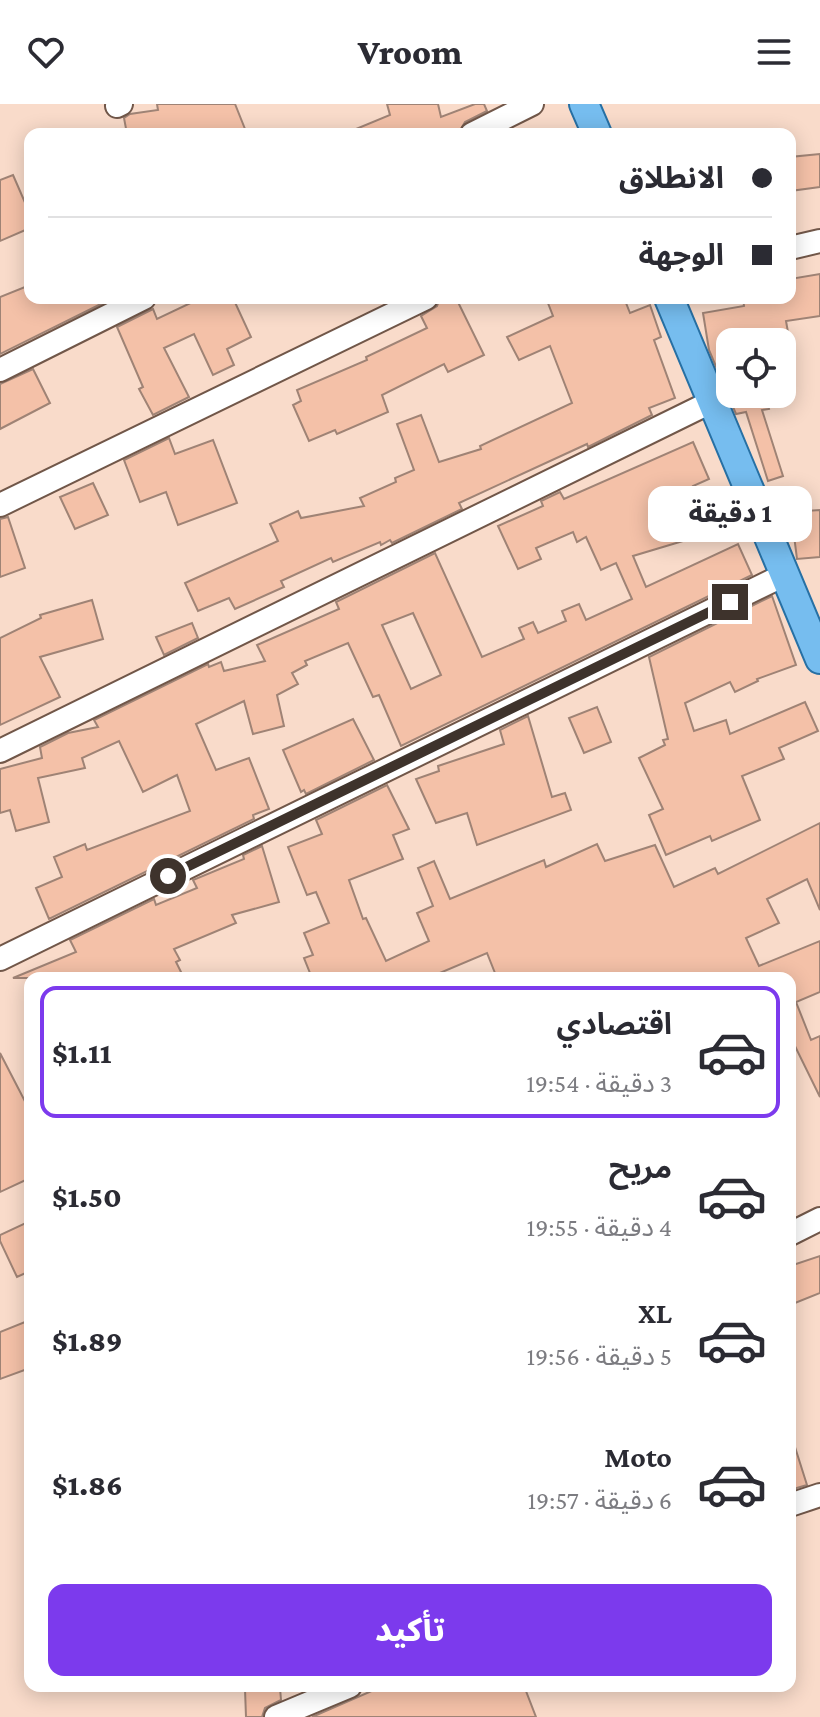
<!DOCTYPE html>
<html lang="ar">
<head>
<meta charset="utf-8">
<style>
  body { margin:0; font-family:"Crimson Pro","Noto Sans Arabic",serif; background:#f7f7f7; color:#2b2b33; direction:rtl; height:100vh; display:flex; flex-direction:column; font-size:30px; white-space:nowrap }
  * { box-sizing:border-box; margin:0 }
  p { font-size:26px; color:#7c7c81 }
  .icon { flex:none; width:44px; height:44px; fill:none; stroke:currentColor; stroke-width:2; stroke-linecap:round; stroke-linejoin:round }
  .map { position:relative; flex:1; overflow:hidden; direction:ltr }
  .drawer { position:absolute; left:24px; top:868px; width:772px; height:720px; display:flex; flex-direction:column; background:#fff; border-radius:16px; box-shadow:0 4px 20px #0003; direction:rtl }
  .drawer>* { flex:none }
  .top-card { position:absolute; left:24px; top:24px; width:772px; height:176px; border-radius:16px; box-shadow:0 4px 20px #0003; direction:rtl; display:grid; align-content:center; height:176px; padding:0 24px; background:#fff }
  .controls { position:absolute; left:716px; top:224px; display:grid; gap:16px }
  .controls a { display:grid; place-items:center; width:80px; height:80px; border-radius:16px; background:#fff; box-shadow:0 4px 20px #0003; font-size:40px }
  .end { position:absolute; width:36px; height:36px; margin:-18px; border:10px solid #3e332c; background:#fff; box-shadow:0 0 0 4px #fff }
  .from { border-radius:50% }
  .bubble { position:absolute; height:56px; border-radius:16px; background:#fff; box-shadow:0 4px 20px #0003; font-size:26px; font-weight:800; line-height:56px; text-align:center; direction:rtl }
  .top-card b { display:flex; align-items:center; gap:28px; height:76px; font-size:30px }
  .top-card b+b { border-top:2px solid #e1e1e2 }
  .top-card i { width:20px; height:20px; background:#2b2b33 }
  ul { padding:14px 0 0; list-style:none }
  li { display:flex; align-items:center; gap:24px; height:132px; margin:0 16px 12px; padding:0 8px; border:4px solid transparent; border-radius:16px }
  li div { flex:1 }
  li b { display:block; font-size:30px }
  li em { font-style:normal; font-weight:800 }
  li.selected { border-color:#7c3aed }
  li>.icon { width:72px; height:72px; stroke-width:1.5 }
  .action { display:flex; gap:16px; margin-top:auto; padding:16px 24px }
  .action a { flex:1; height:92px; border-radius:16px; background:#7c3aed; color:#fff; font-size:32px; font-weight:800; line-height:92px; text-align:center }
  header { display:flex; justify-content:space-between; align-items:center; height:104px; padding:0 24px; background:#fff; font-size:36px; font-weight:800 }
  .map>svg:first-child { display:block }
</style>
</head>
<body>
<header><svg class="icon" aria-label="menu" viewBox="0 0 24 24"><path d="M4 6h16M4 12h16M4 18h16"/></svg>Vroom<svg class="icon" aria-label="heart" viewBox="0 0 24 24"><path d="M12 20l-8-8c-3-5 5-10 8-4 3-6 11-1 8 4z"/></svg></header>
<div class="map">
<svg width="820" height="1613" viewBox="0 0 820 1613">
  <rect width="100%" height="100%" fill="#f9dbca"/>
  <g fill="#f4c1a8" stroke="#9f8375" stroke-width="2" fill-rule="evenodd">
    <polygon points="157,0 235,0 247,30 127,30 124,14 130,10 158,6"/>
    <polygon points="387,0 438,0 441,13 475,0 484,0 487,7 465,18 458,30 344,30 390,11"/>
    <polygon points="820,50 820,83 790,87 790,53"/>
    <polygon points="13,71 30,110 30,124 0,137 0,76"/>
    <polygon points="820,170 820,212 786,217 789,234 766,238 730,238 730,290 766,290 769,305 762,306 783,372 768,377 746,308 736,310 709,246 703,209 744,202 743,194 790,194 790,175"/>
    <polygon points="30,181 30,194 113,194 0,250 0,193"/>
    <polygon points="201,194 233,194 251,233 227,245 234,261 213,271 194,230 164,244 189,293 153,311 139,285 143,283 117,223 153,205 157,215"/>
    <polygon points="440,194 456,194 484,251 448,268 444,260 382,291 388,308 337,330 335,326 309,337 293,301 301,297 297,286 367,256 366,253 427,224 421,212 437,202"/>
    <polygon points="546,194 624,194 630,209 650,201 661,233 654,236 675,294 649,304 652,311 588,343 587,340 459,399 462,405 392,439 390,436 381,441 380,438 333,458 331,454 281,477 284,483 235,505 229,494 198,507 185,479 278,437 270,420 298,407 301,414 364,402 360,394 396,378 395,374 414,366 397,320 421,311 439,358 481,345 480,342 572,299 550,242 519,256 507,233 553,212"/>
    <polygon points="33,265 50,299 0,325 0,280"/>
    <polygon points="169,334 175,350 213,336 237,399 178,421 166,388 140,398 124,356"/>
    <path d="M693,338L709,375L693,382L705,413L721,405L730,423L633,452L646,483L738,440L752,471L401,642L379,591L373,593L348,539L305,557L307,561L292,569L298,580L277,591L284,622L253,630L244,597L196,620L216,666L249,654L269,705L253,711L254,715L49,815L36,784L62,773L54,753L85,740L87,746L190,707L177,671L143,688L119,637L82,654L85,664L38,674L49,718L16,727L10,706L0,709V665L42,654L40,643L68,629L98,623L94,616L208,560L209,563L221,558L224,567L265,557L257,541L339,505L336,498L435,449L482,553L524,535L519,524L533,518L538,529L566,517L562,507L579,500L586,516L632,495L616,459L601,466L586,433L577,438L573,428L536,444L541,455L518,465L498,422L543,402L541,397L560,388L564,395ZM413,509L441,571L411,585L382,521Z"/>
    <polygon points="93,379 108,411 75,425 60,393"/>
    <polygon points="820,406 820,453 797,455 791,408"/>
    <polygon points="8,413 25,464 0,473 0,415"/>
    <polygon points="772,492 796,561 757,575 758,577 735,588 730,578 685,599 694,627 726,616 730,630 805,598 818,627 779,644 784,655 742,672 760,716 712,737 710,732 666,751 649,711 663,705 639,654 665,641 663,636 668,635 649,553"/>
    <polygon points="92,496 103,535 40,553 60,593 0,621 0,534 41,514 40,511"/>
    <polygon points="192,519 198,534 164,551 156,533"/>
    <polygon points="597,603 611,638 584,649 569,614"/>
    <polygon points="528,612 552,693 565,689 571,706 477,741 467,709 436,719 416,675 439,667 438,662 504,640 500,626"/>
    <polygon points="353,615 374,656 306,690 304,686 301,688 283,646"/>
    <polygon points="387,681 409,725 393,731 403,755 349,776 363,815 366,814 386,857 429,837 417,809 433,802 418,764 434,757 450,795 544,756 546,763 597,740 605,757 655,741 674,783 715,764 718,770 820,719 820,806 807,775 767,795 779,819 746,834 759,862 820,837 820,888 796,898 811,936 820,932 820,993 790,932 790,874 497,874 487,849 428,874 312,874 304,854 313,851 304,829 329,819 316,788 307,791 288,743 322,730 316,716"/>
    <polygon points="262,742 279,798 232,811 236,819 174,845 180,856 176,858 184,874 13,874 76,848 70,836 154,795 156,801 197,784 193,776 244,755 243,751"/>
    <polygon points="0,949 30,1007 30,1074 0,1088"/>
    <polygon points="30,1117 30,1167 17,1173 0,1137 0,1131"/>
    <polygon points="820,1152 820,1189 790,1201 790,1162"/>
    <polygon points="30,1216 30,1264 0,1275 0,1228"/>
    <polygon points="790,1340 794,1340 807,1381 790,1386"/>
    <polygon points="383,1582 524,1582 536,1613 312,1613"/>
    <polygon points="280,1584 281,1596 265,1604 262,1613 246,1613 245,1585"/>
  </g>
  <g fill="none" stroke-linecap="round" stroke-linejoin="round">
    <g stroke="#715749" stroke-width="26">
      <g id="minor">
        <polyline points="117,2 121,0"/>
        <polyline points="472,30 532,0"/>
        <polyline points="790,144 820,137"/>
        <polyline points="0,266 144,194"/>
        <polyline points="0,401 426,194"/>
        <polyline points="0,647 713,297"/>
        <polyline points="0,855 786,470"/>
        <polyline points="790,1130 820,1115"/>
        <polyline points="790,1401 820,1391"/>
        <polyline points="276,1613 350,1582"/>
      </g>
    </g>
    <g stroke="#2770a4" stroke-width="32">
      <g id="major">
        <polyline points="584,0 597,30"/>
        <polyline points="669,194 820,555"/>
      </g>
    </g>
    <use href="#minor" stroke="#fff" stroke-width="22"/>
    <use href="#major" stroke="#76bdef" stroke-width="28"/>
  </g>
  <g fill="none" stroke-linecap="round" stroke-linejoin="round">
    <polyline stroke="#3e332c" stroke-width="10" points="168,772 730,498"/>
  </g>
</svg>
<div class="controls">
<a><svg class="icon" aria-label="locate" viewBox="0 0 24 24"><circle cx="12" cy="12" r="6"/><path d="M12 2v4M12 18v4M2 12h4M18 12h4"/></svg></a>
</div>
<i class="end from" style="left:168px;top:772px"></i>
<i class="end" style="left:730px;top:498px"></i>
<div class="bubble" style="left:648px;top:382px;width:164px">1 دقيقة</div>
<div class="top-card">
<b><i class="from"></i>الانطلاق</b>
<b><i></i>الوجهة</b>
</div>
<section class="drawer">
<ul>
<li class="selected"><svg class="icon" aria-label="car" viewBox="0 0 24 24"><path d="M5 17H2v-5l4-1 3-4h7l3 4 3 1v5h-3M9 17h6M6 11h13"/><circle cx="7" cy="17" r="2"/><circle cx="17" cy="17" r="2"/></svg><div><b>اقتصادي</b><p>3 دقيقة · 19:54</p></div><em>$1.11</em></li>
<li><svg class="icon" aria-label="car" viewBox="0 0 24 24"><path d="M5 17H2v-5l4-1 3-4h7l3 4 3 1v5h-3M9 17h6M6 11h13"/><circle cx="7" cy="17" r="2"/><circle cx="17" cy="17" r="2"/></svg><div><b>مريح</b><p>4 دقيقة · 19:55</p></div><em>$1.50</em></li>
<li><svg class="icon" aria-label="car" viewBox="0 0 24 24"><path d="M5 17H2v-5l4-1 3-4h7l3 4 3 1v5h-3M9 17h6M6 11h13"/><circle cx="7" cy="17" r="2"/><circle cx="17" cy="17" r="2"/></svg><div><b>XL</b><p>5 دقيقة · 19:56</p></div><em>$1.89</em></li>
<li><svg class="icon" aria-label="car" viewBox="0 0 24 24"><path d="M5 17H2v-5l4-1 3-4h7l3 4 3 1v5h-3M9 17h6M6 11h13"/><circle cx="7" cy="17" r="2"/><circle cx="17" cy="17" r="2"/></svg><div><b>Moto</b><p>6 دقيقة · 19:57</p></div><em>$1.86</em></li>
</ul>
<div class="action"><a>تأكيد</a></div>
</section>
</div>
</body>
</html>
